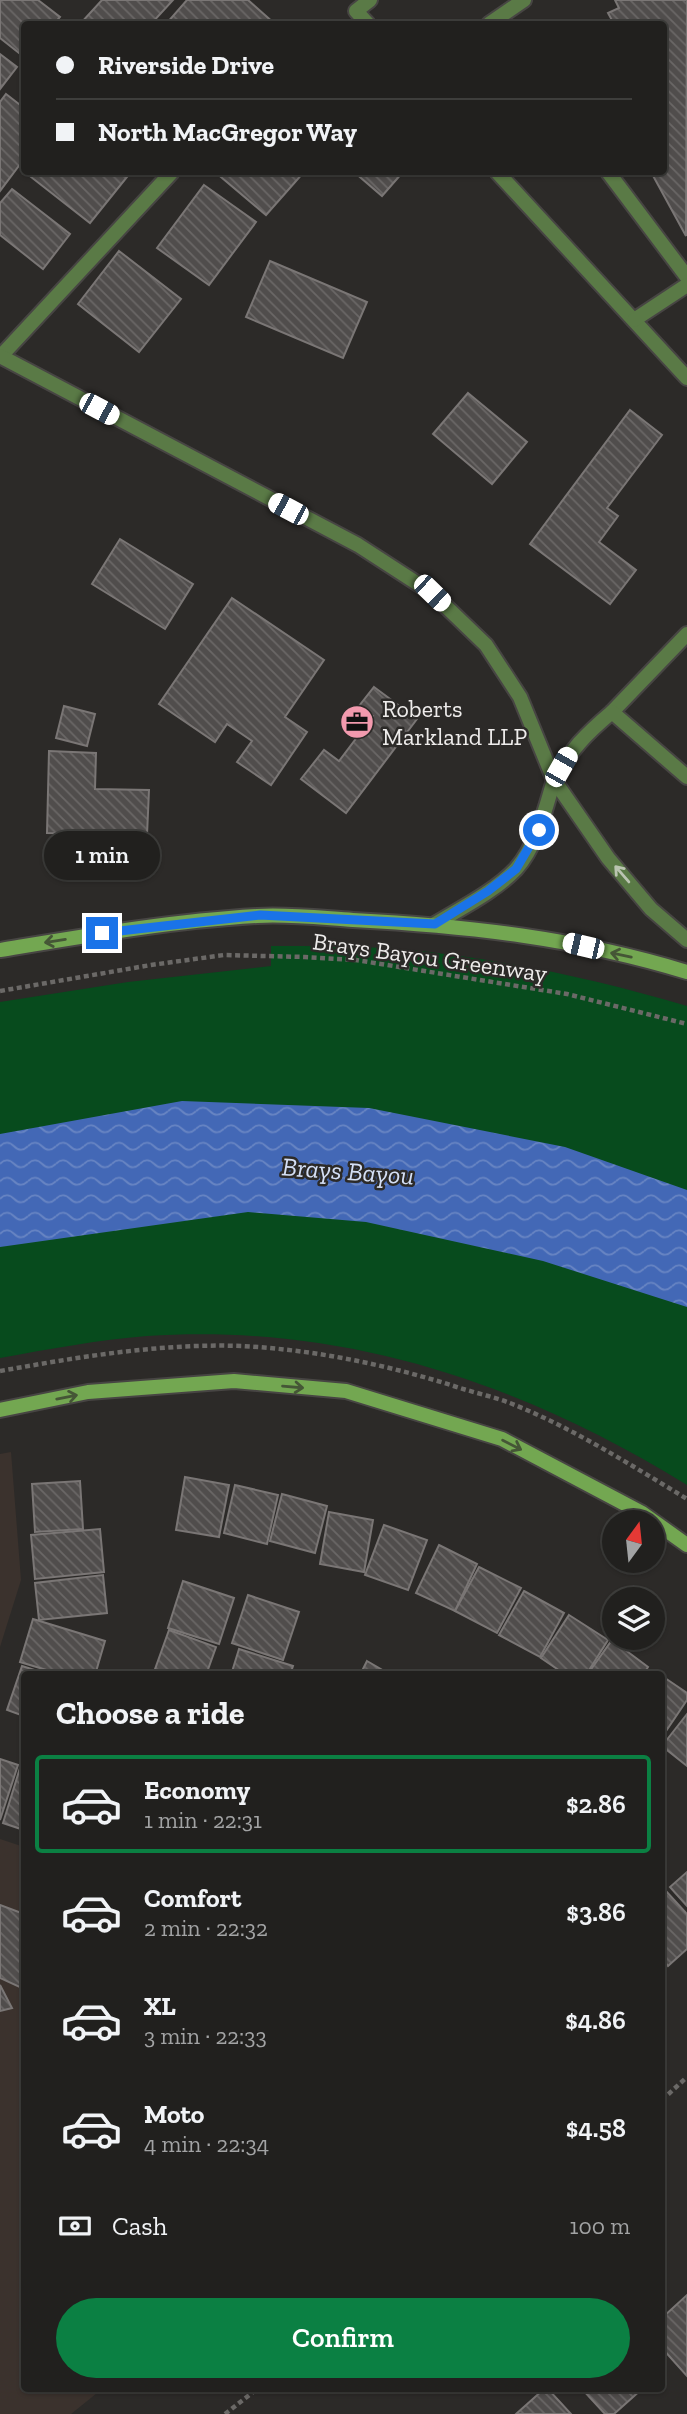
<!DOCTYPE html>
<html lang="en">
<head>
<meta charset="utf-8">
<style>
  body { margin:0; font-family:"Zilla Slab",serif; background:#2d2d2b; color:#f1f3f6; height:100vh; display:flex; flex-direction:column; font-size:26px; white-space:nowrap }
  * { box-sizing:border-box; margin:0 }
  p { font-size:23px; color:#a2a3a4 }
  .icon { flex:none; width:38px; height:38px; fill:none; stroke:currentColor; stroke-width:2; stroke-linecap:round; stroke-linejoin:round }
  .map { position:relative; flex:1; overflow:hidden }
  .side { position:absolute; left:21px; top:1671px; width:644px; height:721px; display:flex; flex-direction:column; background:#21201e; border-radius:7px; box-shadow:0 2px 5px #0004,0 0 0 2px #3e3e3c }
  .side>* { flex:none }
  .guide { position:absolute; left:21px; top:21px; width:646px; height:154px; border-radius:7px; box-shadow:0 2px 5px #0004,0 0 0 2px #3e3e3c; display:grid; align-content:center; height:154px; padding:0 35px; background:#21201e }
  .needle { width:46px; rotate:15deg }
  .tools { position:absolute; left:602px; top:1510px; display:grid; gap:14px }
  .tools a { display:grid; place-items:center; width:63px; height:63px; border-radius:50%; background:#21201e; box-shadow:0 2px 5px #0004,0 0 0 2px #3e3e3c; font-size:35px }
  .end { position:absolute; width:32px; height:32px; margin:-16px; border:9px solid #1a73e8; background:#fff; box-shadow:0 0 0 4px #fff }
  .from { border-radius:50% }
  .bubble { position:absolute; height:49px; border-radius:24px; background:#21201e; box-shadow:0 2px 5px #0004,0 0 0 2px #3e3e3c; font-size:23px; font-weight:600; line-height:49px; text-align:center }
  .car { position:absolute; width:21px; height:42px; margin:-21px -10px; border-radius:9px; box-shadow:0 0 5px 2px #0007; background:linear-gradient(#fff 24%,#345 0 40%,#fff 0 76%,#345 0 86%,#fff 0) }
  .guide b { display:flex; align-items:center; gap:24px; height:66px; font-size:26px }
  .guide b+b { border-top:2px solid #3e3e3c }
  .guide i { width:18px; height:18px; background:#f1f3f6 }
  ul { padding:0; list-style:none }
  li { display:flex; align-items:center; gap:21px; height:98px; margin:0 14px 10px; padding:0 21px; border:4px solid transparent; border-radius:7px }
  li div { flex:1 }
  li b { display:block; font-size:26px }
  li em { font-style:normal; font-weight:600 }
  li.on { border-color:#0b8043 }
  li>.icon { width:63px; height:63px; stroke-width:1.5 }
  h2 { padding:0 35px; font-size:32px; line-height:84px }
  .pay { display:flex; align-items:center; gap:18px; height:77px; padding:0 35px; font-size:26px }
  .pay p { margin-inline-start:auto }
  .primary-button { display:flex; gap:14px; margin-top:auto; padding:14px 35px }
  .primary-button a { flex:1; height:80px; border-radius:42px; background:#0b8043; color:#fff; font-size:28px; font-weight:600; line-height:80px; text-align:center }
  .map>svg:first-child { display:block }
</style>
</head>
<body>
<div class="map">
<svg width="687" height="2414" viewBox="0 0 687 2414">
  <defs>
    <pattern id="water-waves" width="16" height="10" patternUnits="userSpaceOnUse" patternTransform="scale(1.75)"><rect width="16" height="10" fill="#4368b6"/><path d="M0 5q4-4 8 0t8 0" fill="none" stroke="#6885c3"/></pattern>
    <pattern id="building-back-hatch" width="6" height="6" patternUnits="userSpaceOnUse" patternTransform="scale(1.75)"><rect width="6" height="6" fill="#504d4c"/><path d="M-1 5l2 2M0 0l6 6M5-1l2 2" fill="none" stroke="#6a6766"/></pattern>
  </defs>
  <rect width="100%" height="100%" fill="#2c2a28"/>
  <g fill="#3b322d">
    <polygon points="11,1452 21,1580 0,1647 0,1454"/>
    <polygon points="0,1839 24,1847 24,2389 102,2389 71,2414 0,2414"/>
  </g>
  <path fill="#074b1d" d="M271,946C313,946 356,946 399,949C497,958 592,978 687,1006V1485C521,1383 344,1323 147,1336C98,1340 49,1349 0,1358V1002L128,982L271,966Z"/>
  <polygon fill="url(#water-waves)" points="182,1101 369,1108 565,1147 687,1190 687,1307 543,1261 366,1222 248,1212 0,1247 0,1134"/>
  <g fill="url(#building-back-hatch)" stroke="#7a7675" stroke-width="2">
    <polygon points="0,0 38,0 60,17 54,24 24,24 24,57 0,38"/>
    <polygon points="102,0 173,0 151,24 80,24"/>
    <polygon points="187,0 248,0 275,24 166,24"/>
    <polygon points="615,0 687,0 686,236 651,172 663,172 663,24 614,24 608,13 619,8"/>
    <polygon points="0,54 17,67 0,89"/>
    <polygon points="6,94 24,108 24,159 0,191 0,102"/>
    <polygon points="36,172 131,172 90,223 31,177"/>
    <polygon points="215,172 304,172 266,215"/>
    <polygon points="354,172 403,172 382,196"/>
    <polygon points="204,185 256,222 209,285 157,248"/>
    <polygon points="12,189 70,234 43,269 0,235 0,203"/>
    <polygon points="119,251 181,299 139,352 78,304"/>
    <polygon points="270,261 367,302 343,358 246,317"/>
    <polygon points="468,393 527,442 492,484 433,434"/>
    <polygon points="630,410 662,435 607,508 618,516 599,542 636,570 610,604 530,544"/>
    <polygon points="120,539 193,584 165,629 92,584"/>
    <polygon points="232,598 324,660 285,717 307,732 271,785 237,762 252,741 227,724 215,742 159,704"/>
    <polygon points="374,687 417,719 346,813 301,779 324,750 339,761 373,716 359,706"/>
    <polygon points="64,706 95,714 87,746 56,738"/>
    <polygon points="49,751 96,753 95,789 149,790 147,835 47,833"/>
    <polygon points="185,1477 229,1485 219,1537 176,1530"/>
    <polygon points="80,1481 83,1529 35,1532 32,1484"/>
    <polygon points="235,1485 278,1495 267,1544 224,1533"/>
    <polygon points="282,1494 327,1506 315,1553 270,1541"/>
    <polygon points="329,1512 373,1520 364,1572 320,1564"/>
    <polygon points="384,1525 427,1540 408,1590 365,1575"/>
    <polygon points="100,1529 104,1572 35,1579 31,1535"/>
    <polygon points="439,1545 477,1564 455,1611 416,1593"/>
    <polygon points="479,1567 521,1588 497,1633 455,1611"/>
    <polygon points="103,1575 107,1613 39,1620 35,1583"/>
    <polygon points="183,1581 234,1598 219,1644 168,1628"/>
    <polygon points="524,1591 564,1613 540,1657 499,1635"/>
    <polygon points="248,1595 299,1612 283,1660 232,1643"/>
    <polygon points="569,1615 608,1640 586,1675 566,1675 541,1658"/>
    <polygon points="33,1619 105,1641 95,1675 63,1675 20,1662"/>
    <polygon points="169,1630 216,1647 206,1675 161,1675 154,1672"/>
    <polygon points="612,1640 648,1667 643,1675 587,1675"/>
    <polygon points="239,1649 293,1666 290,1675 231,1675"/>
    <polygon points="367,1661 391,1675 360,1675"/>
    <polygon points="22,1666 50,1675 24,1675 24,1716 7,1710"/>
    <polygon points="662,1676 687,1693 687,1700 662,1737"/>
    <polygon points="687,1714 687,1766 662,1746"/>
    <polygon points="0,1759 18,1765 0,1820"/>
    <polygon points="20,1768 24,1769 24,1830 3,1823"/>
    <polygon points="687,1872 687,1906 670,1887"/>
    <polygon points="665,1890 687,1914 687,1949 668,1966 662,1958 662,1893"/>
    <polygon points="0,1905 24,1914 24,1989 0,1978"/>
    <polygon points="0,1985 12,2008 0,2011"/>
    <polygon points="687,2295 687,2376 662,2348 662,2318"/>
    <polygon points="544,2389 548,2389 571,2414 516,2414"/>
    <polygon points="582,2389 642,2389 614,2414 605,2414"/>
  </g>
  <g fill="none" stroke-linecap="round" stroke-linejoin="round">
    <g stroke="#474543" stroke-width="18">
      <g id="lane">
        <polyline points="368,24 356,11 370,0"/>
        <polyline points="489,24 524,0"/>
        <polyline points="497,172 687,378"/>
        <polyline points="608,172 687,277"/>
        <polyline points="634,320 687,285"/>
        <polyline points="1,356 172,172"/>
        <polyline points="612,712 687,634"/>
        <path d="M554,780C570,750 586,734 612,712L687,777"/>
      </g>
    </g>
    <g stroke="#474543" stroke-width="18">
      <g id="street">
        <polyline points="0,356 358,545 432,593 486,645 520,697 554,780 608,858 651,909 687,940"/>
        <path d="M435,924C461,908 494,892 516,869C537,845 545,810 554,780"/>
      </g>
    </g>
    <g stroke="#474543" stroke-width="18">
      <g id="secondary">
        <path d="M0,950C85,936 171,921 257,916C289,914 322,918 353,920C468,926 576,938 687,972"/>
        <polyline points="0,1410 88,1392 234,1381 346,1391 502,1439 642,1513 687,1545"/>
      </g>
    </g>
    <g stroke="#6b6967" stroke-width="4.5" stroke-dasharray="5 3.5" stroke-linecap="butt">
      <polyline points="0,991 151,965 224,955 305,957 356,960 567,994 687,1024"/>
      <path d="M0,1371C79,1357 161,1343 242,1346C316,1350 389,1365 460,1388C476,1393 494,1397 510,1403C571,1427 631,1465 687,1499"/>
      <polyline points="662,2100 687,2077"/>
      <polyline points="225,2414 257,2389"/>
    </g>
    <use href="#lane" stroke="#5a7a46" stroke-width="14"/>
    <use href="#street" stroke="#5a7a46" stroke-width="14"/>
    <use href="#secondary" stroke="#73a751" stroke-width="14"/>
  </g>
  <defs><path id="oneway-shaft" d="M-6 0H5M1.5-3L5.5 0L1.5 3" fill="none" stroke-width="1.6" stroke-linecap="round" stroke-linejoin="round" transform="scale(1.75)"/></defs>
  <use stroke="#bac4b1" href="#oneway-shaft" transform="translate(622 874) rotate(-131)"/>
  <g stroke="#455636">
    <use href="#oneway-shaft" transform="translate(55 941) rotate(171)"/>
    <use href="#oneway-shaft" transform="translate(621 955) rotate(-168)"/>
    <use href="#oneway-shaft" transform="translate(293 1387) rotate(5)"/>
    <use href="#oneway-shaft" transform="translate(67 1397) rotate(-11)"/>
    <use href="#oneway-shaft" transform="translate(512 1445) rotate(27)"/>
  </g>
  <g fill="none" stroke-linecap="round" stroke-linejoin="round">
    <polyline stroke="#1a73e8" stroke-width="9" points="102,933 260,915 435,924 488,891 516,869 539,830"/>
  </g>
  <defs>
    <g id="office-disc" transform="scale(1.75)"><circle r="9.5" fill="#f29aae" stroke="#2c2a28"/><path d="M-6-3h4V-5.5h4V-3h4V5H-6ZM-1-4.5V-3h2v-1.5ZM-6 0V1H6V0Z" fill="#111"/></g>
  </defs>
  <g fill-rule="evenodd">
    <use href="#office-disc" x="357" y="722"/>
  </g>
  <g text-anchor="middle" dominant-baseline="central" stroke-width="5" stroke-linejoin="round" paint-order="stroke">
    <g font-size="24" fill="#eeeceb" stroke="#2c2a28" text-anchor="start">
      <text x="382" y="708">Roberts<tspan x="382" dy="28">Markland LLP</tspan></text>
    </g>
    <g font-size="24" fill="#eeeceb" stroke="#2c2a28">
      <text transform="translate(430 957) rotate(8)">Brays Bayou Greenway</text>
    </g>
    <g font-size="26" font-style="italic" fill="#d4dff5" stroke="#2c2a28">
      <text transform="translate(348 1171) rotate(4)">Brays Bayou</text>
    </g>
  </g>
</svg>
<div class="tools">
<a><svg class="needle" viewBox="-14 -14 28 28"><path d="M0-13l5 13h-10z" fill="#e53935"/><path d="M0 13l5-13h-10z" fill="#a2a3a4"/></svg></a>
<a><svg class="icon" aria-label="layers" viewBox="0 0 24 24"><path d="M12 4l9 5-9 5-9-5zM3 14l9 5 9-5"/></svg></a>
</div>
<i class="end from" style="left:539px;top:830px"></i>
<i class="end" style="left:102px;top:933px"></i>
<div class="bubble" style="left:44px;top:831px;width:116px">1 min</div>
<i class="car" style="left:99px;top:409px;rotate:118deg"></i>
<i class="car" style="left:288px;top:509px;rotate:298deg"></i>
<i class="car" style="left:432px;top:593px;rotate:134deg"></i>
<i class="car" style="left:561px;top:767px;rotate:30deg"></i>
<i class="car" style="left:583px;top:946px;rotate:283deg"></i>
<div class="guide">
<b><i class="from"></i>Riverside Drive</b>
<b><i></i>North MacGregor Way</b>
</div>
<section class="side">
<h2>Choose a ride</h2>
<ul>
<li class="on"><svg class="icon" aria-label="car" viewBox="0 0 24 24"><path d="M5 17H2v-5l4-1 3-4h7l3 4 3 1v5h-3M9 17h6M6 11h13"/><circle cx="7" cy="17" r="2"/><circle cx="17" cy="17" r="2"/></svg><div><b>Economy</b><p>1 min · 22:31</p></div><em>$2.86</em></li>
<li><svg class="icon" aria-label="car" viewBox="0 0 24 24"><path d="M5 17H2v-5l4-1 3-4h7l3 4 3 1v5h-3M9 17h6M6 11h13"/><circle cx="7" cy="17" r="2"/><circle cx="17" cy="17" r="2"/></svg><div><b>Comfort</b><p>2 min · 22:32</p></div><em>$3.86</em></li>
<li><svg class="icon" aria-label="car" viewBox="0 0 24 24"><path d="M5 17H2v-5l4-1 3-4h7l3 4 3 1v5h-3M9 17h6M6 11h13"/><circle cx="7" cy="17" r="2"/><circle cx="17" cy="17" r="2"/></svg><div><b>XL</b><p>3 min · 22:33</p></div><em>$4.86</em></li>
<li><svg class="icon" aria-label="car" viewBox="0 0 24 24"><path d="M5 17H2v-5l4-1 3-4h7l3 4 3 1v5h-3M9 17h6M6 11h13"/><circle cx="7" cy="17" r="2"/><circle cx="17" cy="17" r="2"/></svg><div><b>Moto</b><p>4 min · 22:34</p></div><em>$4.58</em></li>
</ul>
<div class="pay"><svg class="icon" aria-label="cash" viewBox="0 0 24 24"><path d="M3 7h18v10H3z"/><circle cx="12" cy="12" r="2"/></svg>Cash<p>100 m</p></div>
<div class="primary-button"><a>Confirm</a></div>
</section>
</div>
</body>
</html>
